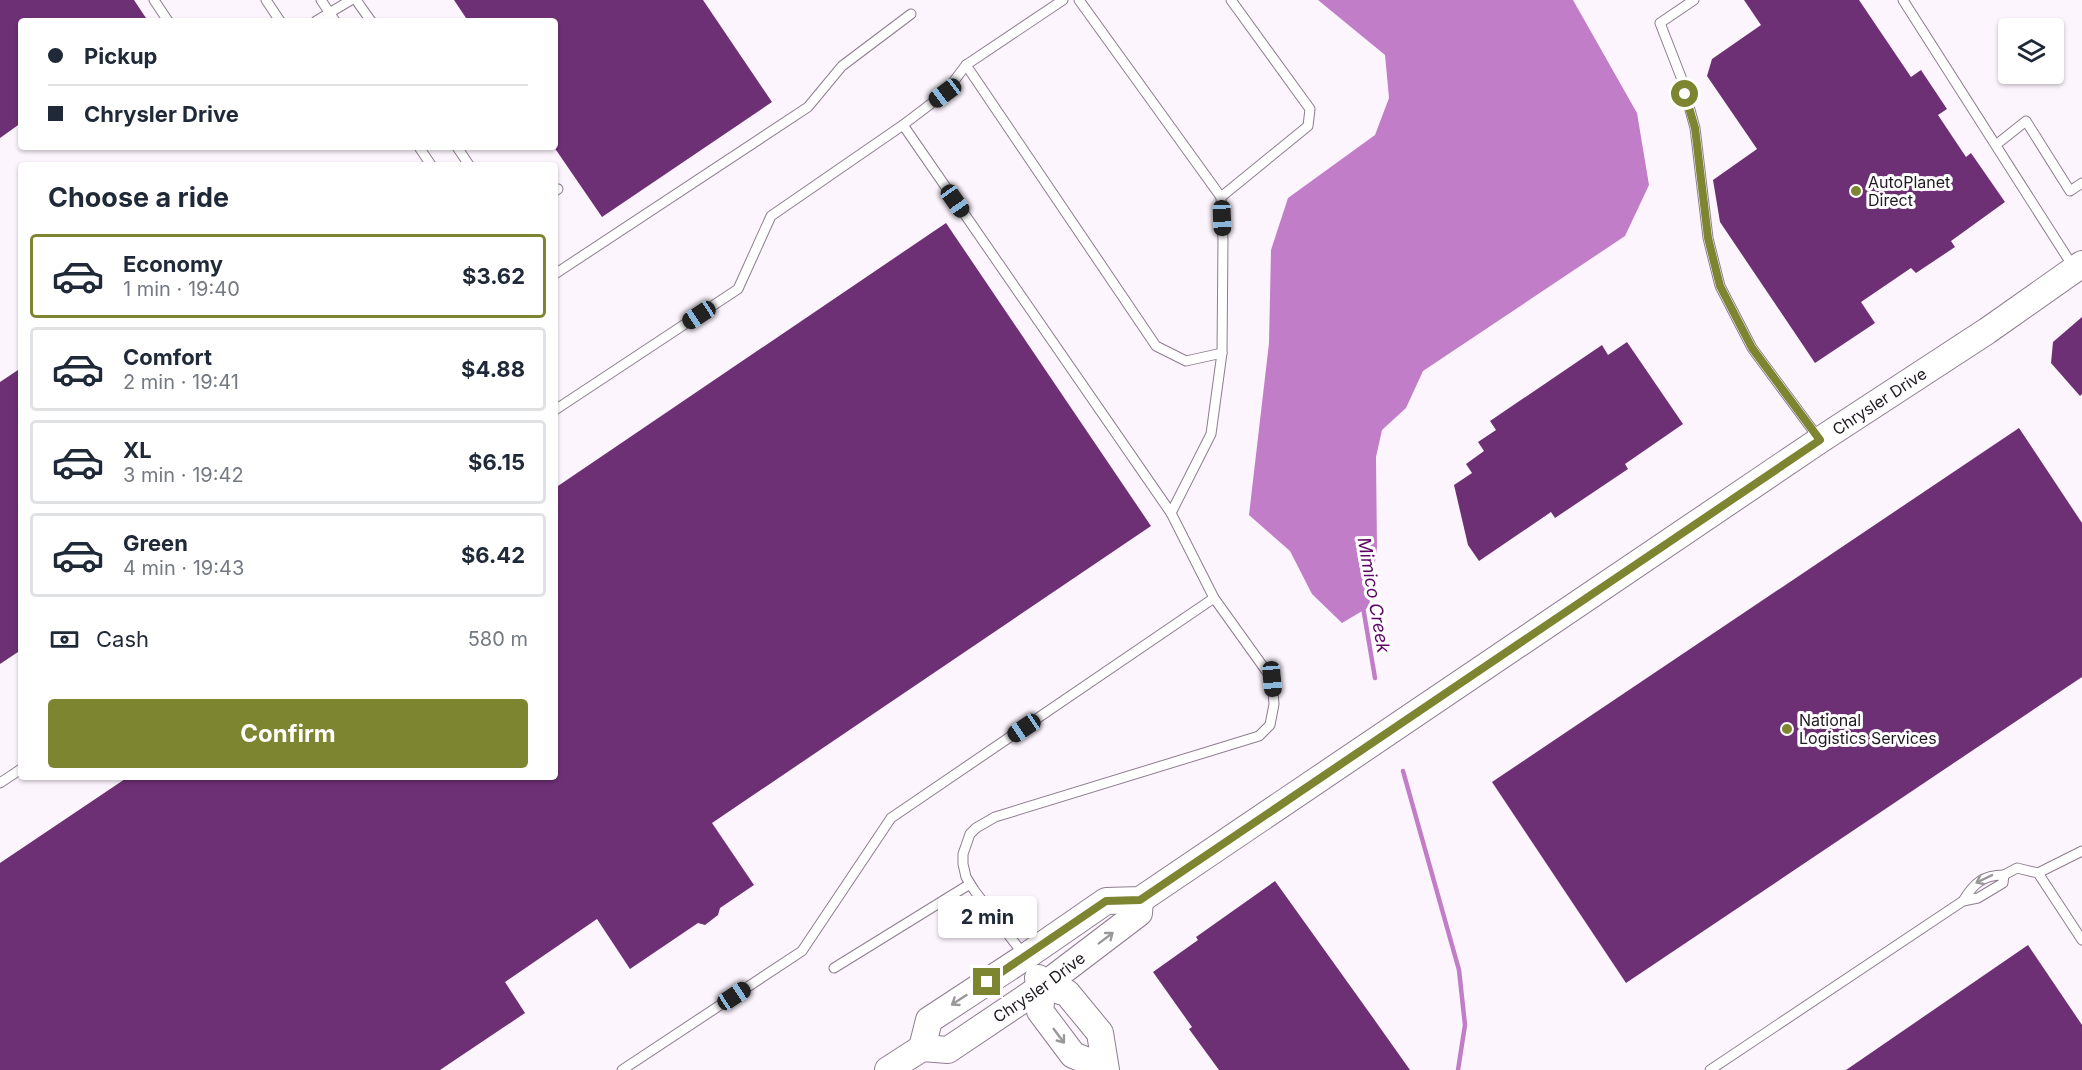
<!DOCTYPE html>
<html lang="en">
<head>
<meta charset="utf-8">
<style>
  body { margin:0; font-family:Inter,sans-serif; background:#f6f6f7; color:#1f2937; height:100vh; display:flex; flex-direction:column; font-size:22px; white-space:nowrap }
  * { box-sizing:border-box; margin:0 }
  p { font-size:20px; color:#747a83 }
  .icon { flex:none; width:33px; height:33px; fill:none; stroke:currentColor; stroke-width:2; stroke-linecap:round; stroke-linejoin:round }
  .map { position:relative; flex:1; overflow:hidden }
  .details { position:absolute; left:18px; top:162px; width:540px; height:618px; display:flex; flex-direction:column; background:#fff; border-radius:6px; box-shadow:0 2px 4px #0004 }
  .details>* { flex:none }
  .guide { position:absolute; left:18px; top:18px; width:540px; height:132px; border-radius:6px; box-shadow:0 2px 4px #0004; display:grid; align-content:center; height:132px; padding:0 30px; background:#fff }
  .controls { position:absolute; left:1998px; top:18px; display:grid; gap:12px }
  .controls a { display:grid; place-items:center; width:66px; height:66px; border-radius:6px; background:#fff; box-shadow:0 2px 4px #0004; font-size:30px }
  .end { position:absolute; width:27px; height:27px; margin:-14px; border:8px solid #7e8531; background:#fff; box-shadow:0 0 0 3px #fff }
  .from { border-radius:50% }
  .bubble { position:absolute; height:42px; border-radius:6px; background:#fff; box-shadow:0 2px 4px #0004; font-size:20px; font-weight:700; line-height:42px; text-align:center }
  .car { position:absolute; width:18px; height:36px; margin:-18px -9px; border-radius:8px; box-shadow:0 0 4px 2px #0007; background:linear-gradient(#222 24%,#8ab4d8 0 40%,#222 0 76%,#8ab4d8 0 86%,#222 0) }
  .guide b { display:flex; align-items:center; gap:21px; height:57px; font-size:22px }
  .guide b+b { border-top:2px solid #e0e1e3 }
  .guide i { width:15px; height:15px; background:#1f2937 }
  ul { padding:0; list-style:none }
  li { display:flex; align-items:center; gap:18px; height:84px; margin:0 12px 9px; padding:0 18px; border:3px solid #e0e1e3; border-radius:6px }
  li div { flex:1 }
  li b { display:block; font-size:22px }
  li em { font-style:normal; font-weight:700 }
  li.current { border-color:#7e8531 }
  li>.icon { width:54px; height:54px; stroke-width:1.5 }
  h2 { padding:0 30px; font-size:27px; line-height:72px }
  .pay { display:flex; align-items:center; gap:15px; height:66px; padding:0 30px; font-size:22px }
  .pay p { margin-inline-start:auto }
  .button { display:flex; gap:12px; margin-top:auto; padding:12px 30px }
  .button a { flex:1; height:69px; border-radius:6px; background:#7e8531; color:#fff; font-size:24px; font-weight:700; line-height:69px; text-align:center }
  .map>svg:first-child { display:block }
</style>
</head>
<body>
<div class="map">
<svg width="2082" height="1070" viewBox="0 0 2082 1070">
  <rect width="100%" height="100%" fill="#fdf5fe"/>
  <polygon fill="#c17dc7" points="1318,0 1573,0 1637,113 1649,185 1625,236 1423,371 1406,408 1382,430 1376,457 1377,547 1369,607 1342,623 1312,594 1290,551 1249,515 1269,343 1271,250 1288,198 1375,135 1389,98 1385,55"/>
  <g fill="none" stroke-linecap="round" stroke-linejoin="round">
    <g stroke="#c17dc7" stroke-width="4.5">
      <polyline points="1363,607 1375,678"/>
      <polyline points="1403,771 1459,970 1465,1025 1458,1070"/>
    </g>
  </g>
  <g fill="#6e3075">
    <polygon points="0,0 134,0 148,21 21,21 21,123 0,138"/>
    <polygon points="454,0 703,0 772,102 602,217 554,147 555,21 468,21"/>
    <polygon points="1744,0 1859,0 1911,77 1921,70 1947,109 1938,115 1966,157 1971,153 2005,202 1951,241 1955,247 1916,273 1911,268 1861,302 1875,323 1815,363 1720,222 1713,180 1757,149 1707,76 1712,59 1761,25"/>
    <polygon points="946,223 1151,526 712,823 754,885 720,908 718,915 705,925 698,923 630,969 597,919 505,982 525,1013 440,1070 0,1070 0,863 128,777 555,777 555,488"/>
    <polygon points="2082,317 2082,394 2080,396 2051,363 2053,342"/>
    <polygon points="1627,342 1683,424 1625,464 1628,469 1555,518 1551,512 1479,561 1468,545 1454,485 1472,473 1466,464 1484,451 1478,442 1496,430 1490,421 1602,345 1608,355"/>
    <polygon points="21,368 21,650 0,664 0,382"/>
    <polygon points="2019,428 2082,523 2082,677 1626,983 1492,782"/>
    <polygon points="1275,881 1371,1015 1410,1070 1219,1070 1189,1029 1192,1027 1153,972 1198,940 1196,937"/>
    <polygon points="2028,945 2082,1025 2082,1070 1846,1070"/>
  </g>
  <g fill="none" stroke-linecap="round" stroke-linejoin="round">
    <g stroke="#8e7d90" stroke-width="11">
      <g id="lane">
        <polyline points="154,0 168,21"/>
        <polyline points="266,0 280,21"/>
        <polyline points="321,0 335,21"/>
        <polyline points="356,0 371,21"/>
        <polyline points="1079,0 1221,197"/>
        <polyline points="1694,0 1660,23 1681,77 1695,128 1708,238 1720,286 1752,348 1820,440"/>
        <polyline points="1903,0 2074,268"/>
        <polyline points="316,21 351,0"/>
        <polyline points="966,65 1156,346 1186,361 1222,353"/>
        <polyline points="903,125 1171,513 1214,598 1272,679 1274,704 1270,725 1259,736 995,817 976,828 970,834 963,854 963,864 966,877 974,890 1024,955"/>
        <polyline points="1997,144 2026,121 2070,191 2082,183"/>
        <polyline points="419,147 431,165"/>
        <polyline points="457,147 469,165"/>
        <polyline points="555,191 558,189"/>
        <polyline points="555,274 808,107 842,66 911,14"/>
        <polyline points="555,410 738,289 771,216 903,125 945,93 966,65 1063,0"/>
        <polyline points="1171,513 1211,434 1222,353 1223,240 1221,197 1308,126 1310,109 1231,0"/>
        <polyline points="0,783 21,769"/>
        <polyline points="2038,873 2082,851"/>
        <polyline points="2004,875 2017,868 2038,873 2082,940"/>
        <polyline points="834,968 970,884"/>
        <polyline points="622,1070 802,951 891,818 1214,598"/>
        <path d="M1710,1070L1963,901L1978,898L2003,883L2004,875C1983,875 1974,883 1963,901"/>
      </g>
    </g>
    <g stroke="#8e7d90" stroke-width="28">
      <g id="secondary">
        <polyline points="1038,978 1043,986 1040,1011 1073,1055 1105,1068"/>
        <polyline points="1043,986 1067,993 1100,1033 1106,1070"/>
        <path id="s1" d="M922,1048L929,1020L1025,957L1106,901L1140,900L1820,440L1987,331L2082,264"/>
        <path id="s2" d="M888,1070L922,1048L948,1050L1043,986L1139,913L1140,900"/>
      </g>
    </g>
    <use href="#lane" stroke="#fff" stroke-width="9"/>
    <use href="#secondary" stroke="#fff" stroke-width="26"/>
  </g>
  <defs><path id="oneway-shaft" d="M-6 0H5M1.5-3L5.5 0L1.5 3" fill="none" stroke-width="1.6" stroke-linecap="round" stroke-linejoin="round" transform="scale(1.5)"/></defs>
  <g stroke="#9b989b">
    <use href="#oneway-shaft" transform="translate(1984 879) rotate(154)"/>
    <use href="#oneway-shaft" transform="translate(1106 938) rotate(-37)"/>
    <use href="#oneway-shaft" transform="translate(959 1000) rotate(147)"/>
    <use href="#oneway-shaft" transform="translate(1059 1036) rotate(53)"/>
  </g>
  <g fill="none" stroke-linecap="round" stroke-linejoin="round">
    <polyline stroke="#7e8531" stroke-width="8" points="987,982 1106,901 1140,900 1820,440 1752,348 1720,286 1708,238 1695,128 1685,94"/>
  </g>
  <g fill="#7e8531" stroke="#fff" stroke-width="2">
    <circle cx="1856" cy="191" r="6"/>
    <circle cx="1787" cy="729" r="6"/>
  </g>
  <g text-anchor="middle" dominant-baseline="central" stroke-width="6" stroke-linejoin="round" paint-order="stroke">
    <g font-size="16" fill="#201921" stroke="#fff" text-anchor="start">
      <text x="1868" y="182">AutoPlanet<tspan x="1868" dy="18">Direct</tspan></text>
      <text x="1799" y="720">National<tspan x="1799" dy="18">Logistics Services</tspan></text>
    </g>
    <g font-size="16" fill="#201921" stroke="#fff">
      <text stroke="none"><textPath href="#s1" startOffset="1168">Chrysler Drive</textPath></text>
      <text stroke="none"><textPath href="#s2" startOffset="177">Chrysler Drive</textPath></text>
    </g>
    <g font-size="18" font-style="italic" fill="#5d0466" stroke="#fff">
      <text transform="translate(1374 595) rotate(80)">Mimico Creek</text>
    </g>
  </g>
</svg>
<div class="controls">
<a><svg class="icon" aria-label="layers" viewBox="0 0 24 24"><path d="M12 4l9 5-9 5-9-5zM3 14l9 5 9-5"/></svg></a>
</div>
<i class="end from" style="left:1685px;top:94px"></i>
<i class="end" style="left:987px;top:982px"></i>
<div class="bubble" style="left:938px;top:896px;width:99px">2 min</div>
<i class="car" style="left:945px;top:93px;rotate:233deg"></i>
<i class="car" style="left:955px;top:201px;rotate:145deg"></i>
<i class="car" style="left:1222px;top:218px;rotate:178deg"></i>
<i class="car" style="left:699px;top:315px;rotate:237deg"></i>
<i class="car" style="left:1272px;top:679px;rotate:175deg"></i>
<i class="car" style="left:1024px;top:728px;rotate:236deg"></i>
<i class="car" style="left:734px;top:996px;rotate:57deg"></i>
<div class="guide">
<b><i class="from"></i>Pickup</b>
<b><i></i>Chrysler Drive</b>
</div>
<section class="details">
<h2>Choose a ride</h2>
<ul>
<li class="current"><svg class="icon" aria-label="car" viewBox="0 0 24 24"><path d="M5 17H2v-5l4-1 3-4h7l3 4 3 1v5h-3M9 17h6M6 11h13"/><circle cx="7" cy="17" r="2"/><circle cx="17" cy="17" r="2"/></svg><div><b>Economy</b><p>1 min · 19:40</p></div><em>$3.62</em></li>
<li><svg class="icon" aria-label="car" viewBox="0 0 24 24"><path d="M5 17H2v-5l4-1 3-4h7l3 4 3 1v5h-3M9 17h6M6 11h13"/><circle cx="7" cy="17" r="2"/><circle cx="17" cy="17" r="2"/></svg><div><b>Comfort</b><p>2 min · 19:41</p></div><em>$4.88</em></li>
<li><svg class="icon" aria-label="car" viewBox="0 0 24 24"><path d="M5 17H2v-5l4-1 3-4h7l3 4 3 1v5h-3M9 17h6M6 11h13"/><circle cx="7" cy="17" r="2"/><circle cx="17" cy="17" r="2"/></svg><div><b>XL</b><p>3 min · 19:42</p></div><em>$6.15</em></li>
<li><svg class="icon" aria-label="car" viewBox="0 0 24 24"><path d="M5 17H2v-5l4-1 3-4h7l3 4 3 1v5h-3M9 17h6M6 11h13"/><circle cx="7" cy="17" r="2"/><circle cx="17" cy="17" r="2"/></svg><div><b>Green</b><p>4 min · 19:43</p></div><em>$6.42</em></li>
</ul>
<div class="pay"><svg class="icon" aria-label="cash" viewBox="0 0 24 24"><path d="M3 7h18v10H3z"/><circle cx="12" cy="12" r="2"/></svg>Cash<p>580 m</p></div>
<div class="button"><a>Confirm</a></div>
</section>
</div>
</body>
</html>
